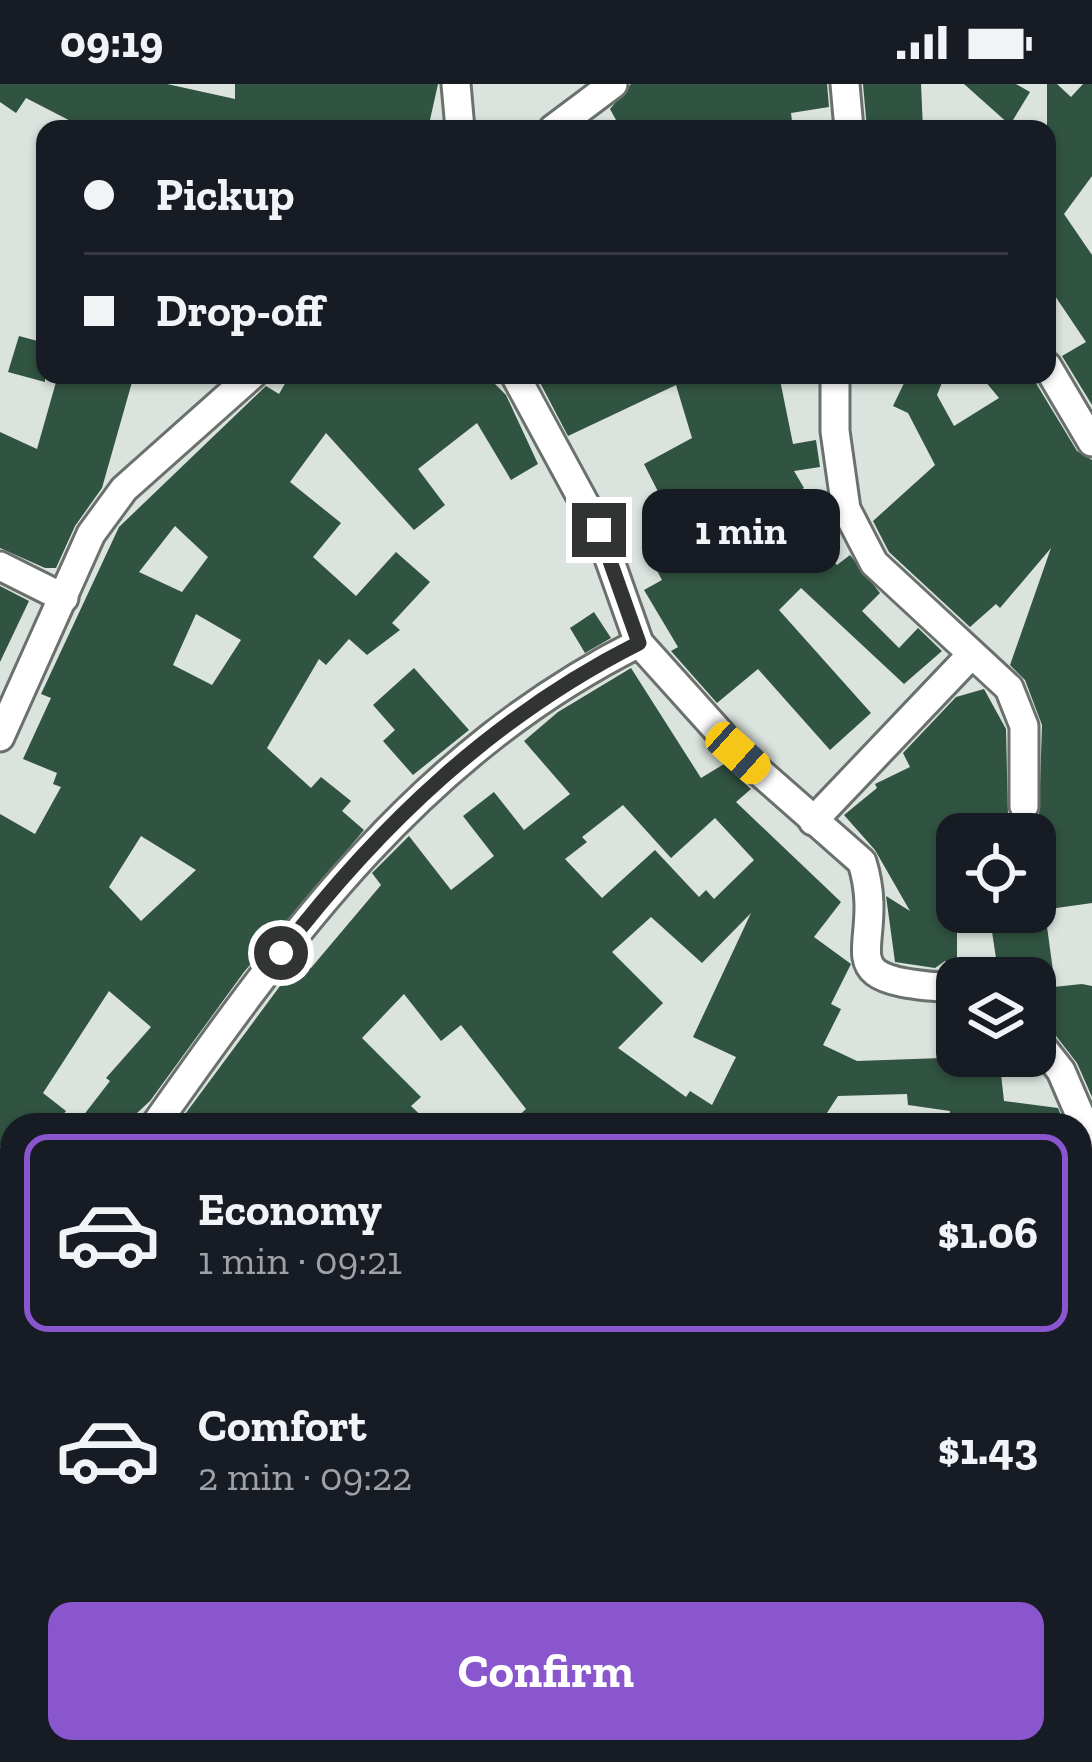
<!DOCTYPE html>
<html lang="en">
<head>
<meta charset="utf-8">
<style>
  body { margin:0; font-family:"Zilla Slab",serif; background:#20242c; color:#f1f3f6; height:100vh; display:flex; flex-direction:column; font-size:45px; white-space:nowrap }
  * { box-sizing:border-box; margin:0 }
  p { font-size:39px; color:#9ea1a6 }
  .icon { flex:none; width:66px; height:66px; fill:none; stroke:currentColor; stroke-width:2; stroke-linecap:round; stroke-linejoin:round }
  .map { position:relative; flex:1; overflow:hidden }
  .drawer { position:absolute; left:0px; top:1029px; width:1092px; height:651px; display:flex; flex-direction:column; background:#171b24; border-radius:36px 36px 0 0; box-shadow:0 3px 9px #0004 }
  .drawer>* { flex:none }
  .banner { position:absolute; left:36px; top:36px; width:1020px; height:264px; border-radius:24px; box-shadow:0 3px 9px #0004; display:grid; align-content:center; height:264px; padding:0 48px; background:#171b24 }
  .controls { position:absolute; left:936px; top:729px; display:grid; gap:24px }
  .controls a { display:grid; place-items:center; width:120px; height:120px; border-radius:24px; background:#171b24; box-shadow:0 3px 9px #0004; font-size:60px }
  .end { position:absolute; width:54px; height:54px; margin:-27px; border:15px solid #313432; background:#fff; box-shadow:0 0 0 6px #fff }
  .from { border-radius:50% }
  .bubble { position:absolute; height:84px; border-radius:24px; background:#171b24; box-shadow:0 3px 9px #0004; font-size:39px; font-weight:700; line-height:84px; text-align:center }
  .car { position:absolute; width:36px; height:72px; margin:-36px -18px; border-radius:15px; box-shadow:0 0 9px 3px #0007; background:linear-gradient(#f5c518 24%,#345 0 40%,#f5c518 0 76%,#345 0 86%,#f5c518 0) }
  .banner b { display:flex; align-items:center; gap:42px; height:114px; font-size:45px }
  .banner b+b { border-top:3px solid #363941 }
  .banner i { width:30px; height:30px; background:#f1f3f6 }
  ul { padding:21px 0 0; list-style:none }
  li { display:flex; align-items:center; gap:36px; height:198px; margin:0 24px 18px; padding:0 24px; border:6px solid transparent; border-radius:24px }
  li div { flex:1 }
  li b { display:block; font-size:45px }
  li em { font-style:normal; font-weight:700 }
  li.on { border-color:#8956ce }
  li>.icon { width:108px; height:108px; stroke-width:1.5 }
  .cta { display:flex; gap:24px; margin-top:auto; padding:24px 48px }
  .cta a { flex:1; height:138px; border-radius:24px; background:#8956ce; color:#fff; font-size:48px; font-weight:700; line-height:138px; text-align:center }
  .status { display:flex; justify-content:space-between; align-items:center; height:84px; padding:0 60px; background:#171b24; direction:ltr }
  .status svg { height:33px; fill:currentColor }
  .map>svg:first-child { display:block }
</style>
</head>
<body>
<div class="status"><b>09:19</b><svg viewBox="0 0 49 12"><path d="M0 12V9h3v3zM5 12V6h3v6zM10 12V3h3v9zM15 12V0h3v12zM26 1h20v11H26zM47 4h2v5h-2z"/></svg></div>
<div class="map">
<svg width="1092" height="1678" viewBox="0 0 1092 1678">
  <rect width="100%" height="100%" fill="#dbe3de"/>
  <g fill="#315341" fill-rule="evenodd">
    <polygon points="0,0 167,0 235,15 235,0 438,0 428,45 86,45 26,14 16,29 0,18"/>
    <polygon points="631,0 827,0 829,23 791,29 793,45 621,45 610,25"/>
    <polygon points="863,0 921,0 923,45 867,45"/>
    <polygon points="964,0 1016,0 1030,8 1010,41"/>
    <polygon points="1047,0 1057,0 1071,13 1083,0 1092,0 1092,92 1064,130 1092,171 1092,321 1062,272 1086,258 1047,200"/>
    <polygon points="19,252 45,259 45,298 8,288"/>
    <polygon points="58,291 134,291 102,404 75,442 56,484 45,484 0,464 0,348 37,365"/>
    <path d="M290,291H486L506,311L538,380L511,396L477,339L418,385L445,421L414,446L326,349L290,398L341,439L313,473L356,512L396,468L430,498L392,539L400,546L367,571L349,555L326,581L319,575L267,664L311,704L321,693L351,717L342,727L364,746L244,888L150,1017L124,1041H76L110,997L106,994L151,943L109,907L43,1009L66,1027L55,1041H12L0,1063V730L35,750L61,703L53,700L57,689L23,675L51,614L41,610L119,443L266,302L279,310ZM175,442L208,473L182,508L139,488ZM196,530L241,556L212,601L173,581ZM141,752L196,786L141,837L109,803Z"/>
    <polygon points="536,291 779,291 793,360 816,356 820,383 794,387 804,404 779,419 837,481 850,471 880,509 862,527 899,564 918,544 942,567 904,600 801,504 779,526 871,629 830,666 758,585 717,619 671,567 678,563 644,506 662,496 642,459 675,441 644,380 692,354 676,301 568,352"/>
    <polygon points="908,291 945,291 937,311 954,342 999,314 980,291 1031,291 1077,367 1092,376 1092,819 1035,827 1035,750 957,750 957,886 945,877 935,884 895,878 886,812 910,827 875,766 844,731 877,704 875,700 910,683 903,669 956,613 984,605 1006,645 1008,730 1023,740 1039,732 1042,641 1025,596 1010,581 1051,464 1000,524 996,520 970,543 889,468 873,437 935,381 908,329 893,322"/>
    <polygon points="0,502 29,517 0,578"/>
    <polygon points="594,528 611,554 585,569 570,544"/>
    <polygon points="414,584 469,646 413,691 383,657 395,646 373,621"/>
    <path d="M631,584L701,694L724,680L751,705L736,718L841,818L814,853L851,880L831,920L841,925L823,961L857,977L999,972L1004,1017L1058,1024L1065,1041L949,1033L950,1027L908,1021L907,1010L838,1012L819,1041H509L526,1025L461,941L441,957L404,910L362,954L421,1013L411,1022L431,1041H177L300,875L311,884L381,801L372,789L409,752L451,806L494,772L463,732L494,708L524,746L570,710L524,657L558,628ZM623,721L671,774L715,734L754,776L714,815L706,806L699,813L655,766L602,814L565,775L587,758L582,753ZM751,829L693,953L736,973L712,1021L690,1007L686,1013L618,964L663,919L612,868L651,833L702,879Z"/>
    <polygon points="989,828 1045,828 1054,894 999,894"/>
    <polygon points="1082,900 1092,902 1092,1013 1077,979 1053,948 1044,904"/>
  </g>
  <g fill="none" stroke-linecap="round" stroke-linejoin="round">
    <g stroke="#6a716c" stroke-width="33">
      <g id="minor">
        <polyline points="456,0 460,45"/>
        <polyline points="845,0 849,45"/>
        <polyline points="553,45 613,0"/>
        <polyline points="1047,282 1092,358"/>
        <path d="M515,291L599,446L639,559L738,669L862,778C890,868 815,897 957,904"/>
        <polyline points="835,291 835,347 846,425 874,479 1009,604 1024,642 1024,722"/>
        <polyline points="0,482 64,514"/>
        <polyline points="0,653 91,450 124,405 252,291"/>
        <polyline points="813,737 971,571"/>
        <polyline points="1035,954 1061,987 1092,1059"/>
        <path d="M155,1041C292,847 422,668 639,559"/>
        <polyline points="1080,1125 1092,1122"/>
      </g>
    </g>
    <g stroke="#6a716c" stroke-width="48">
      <g id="trunk">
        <polyline points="0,1486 12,1498"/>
        <polyline points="186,1668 197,1678"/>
      </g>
    </g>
    <use href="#minor" stroke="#fff" stroke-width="27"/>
    <use href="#trunk" stroke="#fff" stroke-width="42"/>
  </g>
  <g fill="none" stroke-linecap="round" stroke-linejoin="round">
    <path stroke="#313432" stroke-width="15" d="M281,869C380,740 494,632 639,559L599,446"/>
  </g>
</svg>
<div class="controls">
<a><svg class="icon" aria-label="locate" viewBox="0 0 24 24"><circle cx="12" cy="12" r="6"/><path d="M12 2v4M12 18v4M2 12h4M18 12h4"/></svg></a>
<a><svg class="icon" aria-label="layers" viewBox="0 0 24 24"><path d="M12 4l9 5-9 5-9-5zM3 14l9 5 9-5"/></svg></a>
</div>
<i class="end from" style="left:281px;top:869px"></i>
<i class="end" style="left:599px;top:446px"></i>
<div class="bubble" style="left:642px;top:405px;width:198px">1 min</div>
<i class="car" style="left:738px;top:669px;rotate:132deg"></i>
<div class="banner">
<b><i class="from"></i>Pickup</b>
<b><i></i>Drop-off</b>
</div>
<section class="drawer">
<ul>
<li class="on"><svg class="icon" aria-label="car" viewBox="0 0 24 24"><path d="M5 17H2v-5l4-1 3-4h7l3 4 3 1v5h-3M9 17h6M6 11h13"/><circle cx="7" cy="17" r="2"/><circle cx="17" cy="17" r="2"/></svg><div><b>Economy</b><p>1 min · 09:21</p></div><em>$1.06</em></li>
<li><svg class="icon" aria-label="car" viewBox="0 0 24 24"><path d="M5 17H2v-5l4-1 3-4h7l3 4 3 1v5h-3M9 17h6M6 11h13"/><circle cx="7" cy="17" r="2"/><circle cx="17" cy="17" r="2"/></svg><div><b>Comfort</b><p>2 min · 09:22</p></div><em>$1.43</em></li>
</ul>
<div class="cta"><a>Confirm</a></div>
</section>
</div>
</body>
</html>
